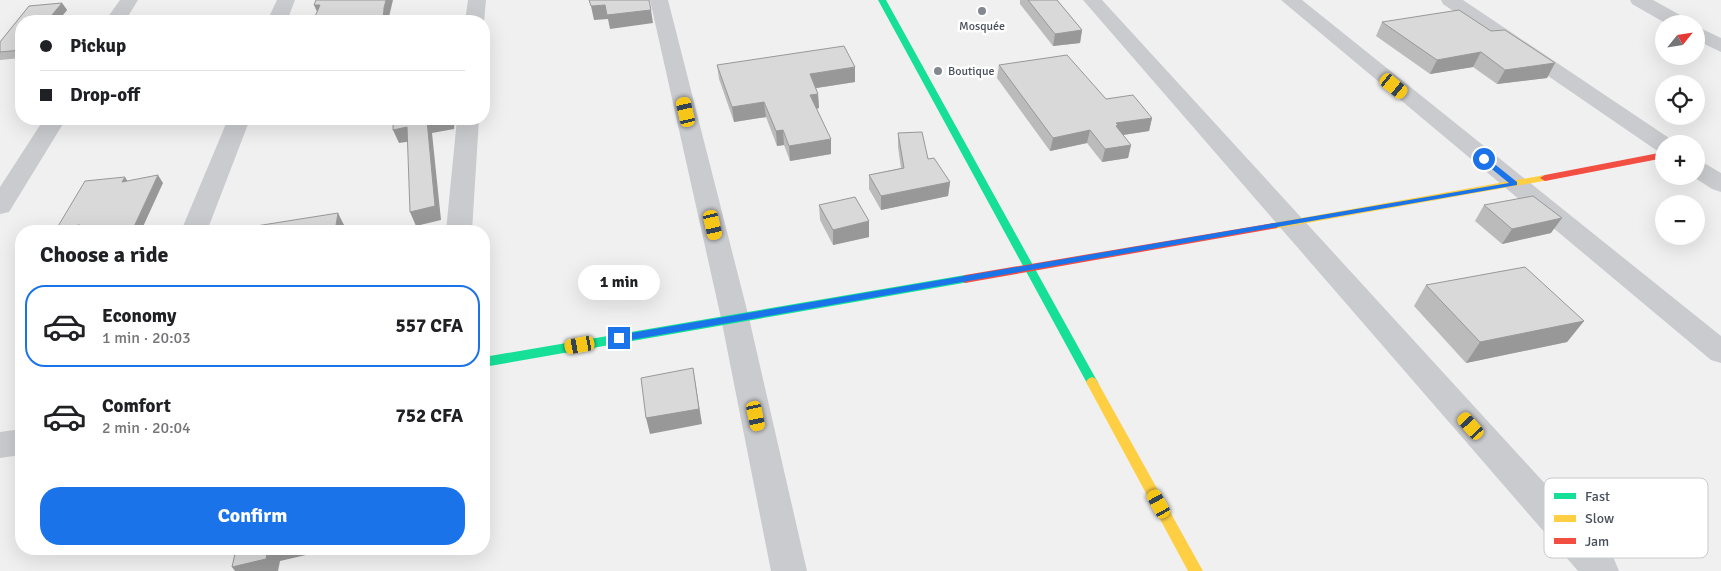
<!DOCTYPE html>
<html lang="en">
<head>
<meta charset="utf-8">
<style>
  body { margin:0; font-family:Signika,sans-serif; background:#f2f2f2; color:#202124; height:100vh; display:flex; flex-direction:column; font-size:19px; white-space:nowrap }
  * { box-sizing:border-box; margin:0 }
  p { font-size:16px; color:#757577 }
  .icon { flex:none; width:28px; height:28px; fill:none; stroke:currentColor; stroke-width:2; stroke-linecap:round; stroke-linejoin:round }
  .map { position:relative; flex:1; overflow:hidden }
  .panel { position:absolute; left:15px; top:225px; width:475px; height:330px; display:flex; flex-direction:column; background:#fff; border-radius:20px; box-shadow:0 5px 20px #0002 }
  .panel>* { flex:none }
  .banner { position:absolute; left:15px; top:15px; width:475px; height:110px; border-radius:20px; box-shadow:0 5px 20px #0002; display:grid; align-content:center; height:110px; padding:0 25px; background:#fff }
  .needle { width:32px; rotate:60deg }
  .controls { position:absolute; left:1655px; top:15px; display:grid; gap:10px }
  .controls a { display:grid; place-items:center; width:50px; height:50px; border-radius:50%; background:#fff; box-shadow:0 5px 20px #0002; font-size:25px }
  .end { position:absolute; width:22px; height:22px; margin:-11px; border:6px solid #1a73e8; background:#fff; box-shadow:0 0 0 2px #fff }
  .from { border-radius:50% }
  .bubble { position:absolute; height:35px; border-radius:18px; background:#fff; box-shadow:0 5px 20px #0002; font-size:16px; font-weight:700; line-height:35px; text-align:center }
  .car { position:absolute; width:15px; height:30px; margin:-15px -8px; border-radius:6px; box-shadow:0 0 4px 1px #0007; background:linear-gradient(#f5c518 24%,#345 0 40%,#f5c518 0 76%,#345 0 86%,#f5c518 0) }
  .banner b { display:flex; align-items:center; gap:18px; height:48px; font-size:19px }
  .banner b+b { border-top:1px solid #e0e0e0 }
  .banner i { width:12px; height:12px; background:#202124 }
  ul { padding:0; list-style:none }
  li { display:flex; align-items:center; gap:15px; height:82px; margin:0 10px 8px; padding:0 15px; border:2px solid transparent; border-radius:20px }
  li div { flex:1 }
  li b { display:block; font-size:19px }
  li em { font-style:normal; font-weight:700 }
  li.on { border-color:#1a73e8 }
  li>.icon { width:45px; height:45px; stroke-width:1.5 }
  h2 { padding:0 25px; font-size:22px; line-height:60px }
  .action { display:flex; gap:10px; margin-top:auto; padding:10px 25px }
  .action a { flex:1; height:58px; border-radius:20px; background:#1a73e8; color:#fff; font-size:20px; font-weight:700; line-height:58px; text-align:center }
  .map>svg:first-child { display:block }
</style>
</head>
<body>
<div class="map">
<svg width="1721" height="571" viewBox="0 0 1721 571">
  <rect width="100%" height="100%" fill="#f0f0f0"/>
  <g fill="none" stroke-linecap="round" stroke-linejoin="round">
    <g fill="#cacbce" fill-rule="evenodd">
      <polygon points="120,0 138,0 125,21 105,21"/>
      <polygon points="277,0 295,0 287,21 267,21"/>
      <polygon points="468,0 486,0 484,22 465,21"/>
      <polygon points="650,0 668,0 749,318 807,571 771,571 721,318"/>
      <polygon points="1083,0 1102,0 1614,559 1619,571 1578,571"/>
      <polygon points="1281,0 1302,0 1721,336 1721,363 1711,360"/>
      <polygon points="1441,0 1463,0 1672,140 1675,144 1664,144 1664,152 1656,150 1443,4"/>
      <polygon points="1630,0 1653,0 1689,20 1692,24 1667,24 1632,4"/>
      <polygon points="1696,26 1721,38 1721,52 1696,40"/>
      <polygon points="44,119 66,119 9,212 0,214 0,187"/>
      <polygon points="228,119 250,119 207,231 181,231"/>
      <polygon points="457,119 479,119 472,231 446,231"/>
      <polygon points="1696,161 1704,163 1721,173 1721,192 1712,189 1692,176 1696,176"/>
      <polygon points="21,429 21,455 0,458 0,432"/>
    </g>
    <g fill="#16e098" fill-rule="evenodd">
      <polygon points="878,0 886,0 1096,379 1098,382 1096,385 1088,385"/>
      <polygon points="965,275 969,276 971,279 969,282 484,367 484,357"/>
    </g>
    <g fill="#ffcf43" fill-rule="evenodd">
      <polygon points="1545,175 1549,176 1550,178 1549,180 1273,229 1268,226 1273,223"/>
      <polygon points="1092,377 1096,379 1203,571 1188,571 1086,382 1088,379"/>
    </g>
    <g fill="#f24e42" fill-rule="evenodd">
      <polygon points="1664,152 1664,158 1545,181 1540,178 1545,175"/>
      <polygon points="1273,223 1277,224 1278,226 1277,228 965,283 959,279 965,275"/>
    </g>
  </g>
  <g fill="#bbb">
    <polygon points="1020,0 1057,0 1082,30 1080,43 1053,46 1020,4"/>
    <polygon points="62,3 67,10 58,21 21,21 21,58 0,60 0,42 29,6"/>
    <polygon points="1382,22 1491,31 1555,63 1547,78 1497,84 1473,67 1430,74 1376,36"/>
    <polygon points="717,65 855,67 855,82 816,88 818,94 819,108 817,109 831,154 790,161 784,145 777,146 766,117 734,122 719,79"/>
    <polygon points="999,65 1106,99 1152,118 1149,131 1123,135 1131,145 1128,158 1102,162 1087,143 1050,151 997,78"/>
    <polygon points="898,133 928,159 950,182 948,196 881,210 869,189 869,175 901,168 898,147"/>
    <polygon points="819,205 869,221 869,237 833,245 820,220"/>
    <polygon points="1484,205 1551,233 1502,244 1475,221"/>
    <polygon points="1426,285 1584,321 1567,342 1466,363 1414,306"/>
  </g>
  <g fill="#989899">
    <polygon points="386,0 393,0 388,21 383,21 384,8"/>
    <polygon points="62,3 67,10 58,21 47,21"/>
    <polygon points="314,5 320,5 319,16"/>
    <polygon points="605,5 651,10 653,23 610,29 608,19 594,20 591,6"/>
    <polygon points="1082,30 1080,43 1053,46 1055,34"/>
    <polygon points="1481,52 1473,67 1430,74 1437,60"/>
    <polygon points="1555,63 1547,78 1497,84 1505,70"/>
    <polygon points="855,67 855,82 810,89 810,74"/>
    <polygon points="818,94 819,108 811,109 810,95"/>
    <polygon points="764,102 766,117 734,122 732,107"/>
    <polygon points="1152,118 1149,131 1116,136 1116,123"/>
    <polygon points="432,119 455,119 454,129 432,133 441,220 416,226 410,212 427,120"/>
    <polygon points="407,127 413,141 399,143 393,130"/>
    <polygon points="783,130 784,145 777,146 776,131"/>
    <polygon points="1090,130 1087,143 1050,151 1053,138"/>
    <polygon points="831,139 831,154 790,161 789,146"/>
    <polygon points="1131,145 1128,158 1102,162 1105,149"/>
    <polygon points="158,175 163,183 141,231 132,231"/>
    <polygon points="125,177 130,185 122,182"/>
    <polygon points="950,182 948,196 881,210 881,196"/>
    <polygon points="338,213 346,229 346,231 335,231"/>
    <polygon points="1562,218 1551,233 1502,244 1512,229"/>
    <polygon points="869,221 869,237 833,245 833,230"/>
    <polygon points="80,225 85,231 60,231 57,228"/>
    <polygon points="1584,321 1567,342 1466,363 1480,342"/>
    <polygon points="693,368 702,424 650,434 646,418"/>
    <polygon points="268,549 307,549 306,555 280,561 278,571 235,571 232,567"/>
  </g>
  <g fill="#d9d9da" stroke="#989899">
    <polygon points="316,0 386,0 384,8 383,21 313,21 320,5 314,5"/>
    <polygon points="589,0 649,0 651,10 607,15 605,5 591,6"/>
    <polygon points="1028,0 1057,0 1082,30 1055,34"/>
    <polygon points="62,3 47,21 21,21 21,50 0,52 0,42 29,6"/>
    <polygon points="1459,10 1491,31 1505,30 1555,63 1505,70 1481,52 1437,60 1382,22"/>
    <polygon points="844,46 855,67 810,74 818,94 810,95 831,139 789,146 783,130 776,131 764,102 732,107 717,65"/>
    <polygon points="1067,55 1106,99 1133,95 1152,118 1116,123 1118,125 1116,126 1131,145 1105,149 1090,130 1053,138 999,65"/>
    <polygon points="393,119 432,119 427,120 435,206 410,212 407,127 393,130"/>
    <polygon points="922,132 928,159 934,158 950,182 881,196 869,175 904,168 898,133"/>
    <polygon points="158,175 132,231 76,231 80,225 57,228 85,181 125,177 122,182"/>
    <polygon points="1533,196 1562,218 1512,229 1484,205"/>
    <polygon points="855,197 869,221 833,230 819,205"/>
    <polygon points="338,213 335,231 249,231 250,227"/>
    <polygon points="1525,267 1584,321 1480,342 1426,285"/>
    <polygon points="693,368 699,409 646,418 641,378"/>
    <polygon points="236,549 268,549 266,559 232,567"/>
  </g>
  <polygon fill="#1a73e8" points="1482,158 1487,158 1517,182 1517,185 619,342 615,338 619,335 1509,183 1482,161"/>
  <g fill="#838890" stroke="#fff" stroke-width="2">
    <circle cx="982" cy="11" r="5"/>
    <circle cx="938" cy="71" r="5"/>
  </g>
  <g text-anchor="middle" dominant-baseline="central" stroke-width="5" stroke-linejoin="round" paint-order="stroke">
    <g font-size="12" fill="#48505c" stroke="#fff">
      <text x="982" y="26">Mosquée</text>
      <text x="948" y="71" text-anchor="start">Boutique</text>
    </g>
  </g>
  <rect x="1544" y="478" width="164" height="80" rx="8" fill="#fff" stroke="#c8cace" stroke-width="1"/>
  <rect x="1554" y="493" width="22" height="6" fill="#16e098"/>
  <rect x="1554" y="515" width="22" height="7" fill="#ffcf43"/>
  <rect x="1554" y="538" width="22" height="6" fill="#f24e42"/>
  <g font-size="14" fill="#48505c">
    <text x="1585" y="501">Fast</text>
    <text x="1585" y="523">Slow</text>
    <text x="1585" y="546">Jam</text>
  </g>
</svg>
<div class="controls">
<a><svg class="needle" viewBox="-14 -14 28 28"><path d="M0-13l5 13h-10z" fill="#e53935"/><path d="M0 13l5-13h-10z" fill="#757577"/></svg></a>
<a><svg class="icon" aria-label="locate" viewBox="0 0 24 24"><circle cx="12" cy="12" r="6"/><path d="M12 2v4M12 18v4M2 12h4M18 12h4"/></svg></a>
<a>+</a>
<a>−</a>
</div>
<i class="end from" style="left:1484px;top:159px"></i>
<i class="end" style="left:619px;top:338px"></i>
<div class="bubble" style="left:578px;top:265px;width:82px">1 min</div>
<i class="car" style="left:1394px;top:86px;rotate:129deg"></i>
<i class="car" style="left:686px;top:112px;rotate:347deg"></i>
<i class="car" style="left:713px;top:225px;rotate:167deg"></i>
<i class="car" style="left:580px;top:345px;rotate:260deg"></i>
<i class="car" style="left:756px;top:416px;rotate:168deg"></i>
<i class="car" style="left:1471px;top:426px;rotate:318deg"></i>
<i class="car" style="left:1159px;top:504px;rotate:331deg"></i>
<div class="banner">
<b><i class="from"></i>Pickup</b>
<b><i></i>Drop-off</b>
</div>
<section class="panel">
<h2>Choose a ride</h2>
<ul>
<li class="on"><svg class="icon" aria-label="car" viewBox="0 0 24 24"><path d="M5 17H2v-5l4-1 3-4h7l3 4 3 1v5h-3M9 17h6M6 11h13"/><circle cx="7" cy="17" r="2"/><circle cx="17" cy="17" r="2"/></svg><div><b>Economy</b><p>1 min · 20:03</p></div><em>557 CFA</em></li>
<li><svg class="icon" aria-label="car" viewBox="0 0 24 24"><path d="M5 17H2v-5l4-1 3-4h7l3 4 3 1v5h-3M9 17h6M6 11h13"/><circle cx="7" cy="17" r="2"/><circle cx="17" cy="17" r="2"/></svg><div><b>Comfort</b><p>2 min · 20:04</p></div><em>752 CFA</em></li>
</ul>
<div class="action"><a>Confirm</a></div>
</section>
</div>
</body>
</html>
